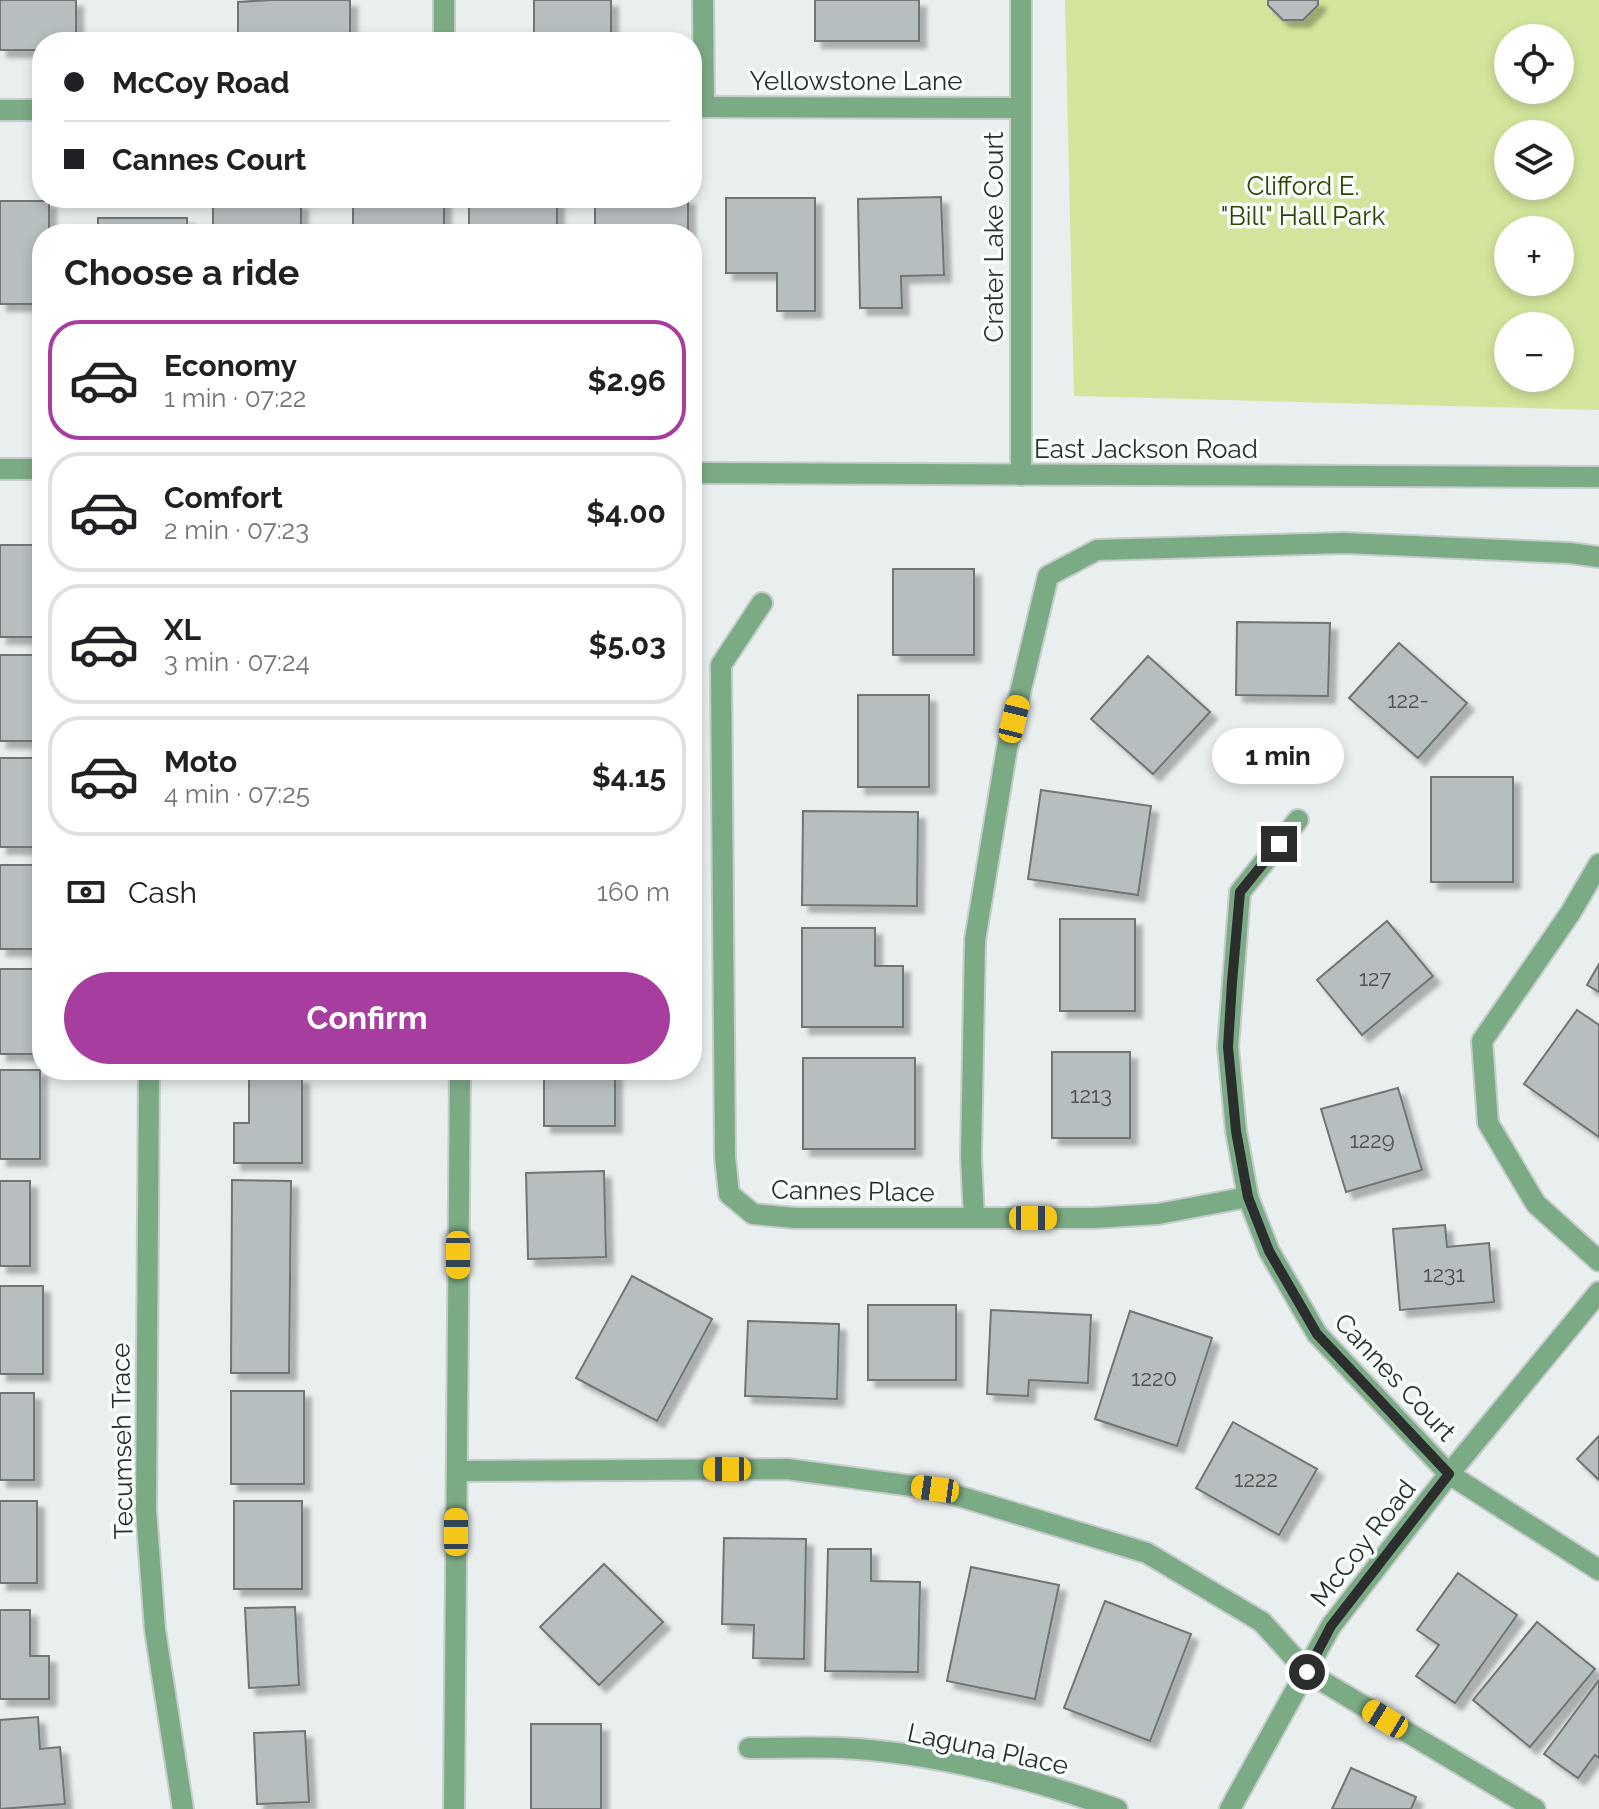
<!DOCTYPE html>
<html lang="en">
<head>
<meta charset="utf-8">
<style>
  body { margin:0; font-family:Raleway,sans-serif; background:#f2f2f2; color:#202124; height:100vh; display:flex; flex-direction:column; font-size:30px; white-space:nowrap }
  * { box-sizing:border-box; margin:0 }
  p { font-size:26px; color:#757577 }
  .icon { flex:none; width:44px; height:44px; fill:none; stroke:currentColor; stroke-width:2; stroke-linecap:round; stroke-linejoin:round }
  .map { position:relative; flex:1; overflow:hidden }
  .panel { position:absolute; left:32px; top:224px; width:670px; height:856px; display:flex; flex-direction:column; background:#fff; border-radius:32px; box-shadow:0 4px 12px #0003 }
  .panel>* { flex:none }
  .hud { position:absolute; left:32px; top:32px; width:670px; height:176px; border-radius:32px; box-shadow:0 4px 12px #0003; display:grid; align-content:center; height:176px; padding:0 32px; background:#fff }
  .tools { position:absolute; left:1494px; top:24px; display:grid; gap:16px }
  .tools a { display:grid; place-items:center; width:80px; height:80px; border-radius:50%; background:#fff; box-shadow:0 4px 12px #0003; font-size:40px }
  .end { position:absolute; width:36px; height:36px; margin:-18px; border:10px solid #2b2e2d; background:#fff; box-shadow:0 0 0 4px #fff }
  .from { border-radius:50% }
  .bubble { position:absolute; height:56px; border-radius:28px; background:#fff; box-shadow:0 4px 12px #0003; font-size:26px; font-weight:700; line-height:56px; text-align:center }
  .car { position:absolute; width:24px; height:48px; margin:-24px -12px; border-radius:10px; box-shadow:0 0 6px 2px #0007; background:linear-gradient(#f5c518 24%,#345 0 40%,#f5c518 0 76%,#345 0 86%,#f5c518 0) }
  .hud b { display:flex; align-items:center; gap:28px; height:76px; font-size:30px }
  .hud b+b { border-top:2px solid #e0e0e0 }
  .hud i { width:20px; height:20px; background:#202124 }
  ul { padding:0; list-style:none }
  li { display:flex; align-items:center; gap:24px; height:120px; margin:0 16px 12px; padding:0 16px; border:4px solid #e0e0e0; border-radius:32px }
  li div { flex:1 }
  li b { display:block; font-size:30px }
  li em { font-style:normal; font-weight:700 }
  li.current { border-color:#a63d9f }
  li>.icon { width:72px; height:72px; stroke-width:1.5 }
  h2 { padding:0 32px; font-size:36px; line-height:96px }
  .pay { display:flex; align-items:center; gap:20px; height:88px; padding:0 32px; font-size:30px }
  .pay p { margin-inline-start:auto }
  .cta { display:flex; gap:16px; margin-top:auto; padding:16px 32px }
  .cta a { flex:1; height:92px; border-radius:48px; background:#a63d9f; color:#fff; font-size:32px; font-weight:700; line-height:92px; text-align:center }
  .map>svg:first-child { display:block }
</style>
</head>
<body>
<div class="map">
<svg width="1599" height="1809" viewBox="0 0 1599 1809">
  <defs>
    <filter id="shadow"><feDropShadow dx="7" dy="7" stdDeviation="2" flood-color="#0004"/></filter>
  </defs>
  <rect width="100%" height="100%" fill="#e9efee"/>
  <path fill="#d3e59c" fill-rule="evenodd" d="M1065,0H1599V410L1074,396ZM1508,38H1560V90H1508ZM1508,134H1560V186H1508ZM1508,230H1560V282H1508ZM1508,326H1560V378H1508Z"/>
  <g fill="#b7bebf" stroke="#6f7475" stroke-width="2" filter="url(#shadow)">
    <polygon points="0,0 76,0 76,42 42,42 42,50 0,50"/>
    <polygon points="270,0 350,0 350,42 238,42 238,2"/>
    <rect x="534" y="0" width="77" height="42"/>
    <rect x="815" y="0" width="104" height="41"/>
    <polygon points="1268,0 1318,0 1318,5 1303,20 1283,20 1268,5"/>
    <polygon points="941,197 944,275 901,276 902,308 860,308 858,199"/>
    <rect x="353" y="198" width="91" height="36"/>
    <rect x="469" y="198" width="88" height="36"/>
    <rect x="595" y="198" width="93" height="36"/>
    <polygon points="726,198 815,198 815,311 777,311 777,273 726,273"/>
    <polygon points="0,201 49,201 49,234 42,234 42,304 0,304"/>
    <rect x="213" y="202" width="88" height="32"/>
    <rect x="98" y="218" width="89" height="16"/>
    <polygon points="0,545 36,545 36,594 42,594 42,637 0,637"/>
    <rect x="893" y="569" width="81" height="86"/>
    <polygon points="1237,622 1330,623 1328,696 1236,695"/>
    <polygon points="1399,643 1467,703 1418,758 1349,698"/>
    <rect x="0" y="655" width="42" height="86"/>
    <polygon points="1148,656 1210,712 1153,774 1091,719"/>
    <rect x="858" y="695" width="71" height="92"/>
    <rect x="0" y="758" width="42" height="89"/>
    <rect x="1431" y="777" width="82" height="105"/>
    <polygon points="1041,790 1151,806 1138,895 1028,879"/>
    <polygon points="803,811 918,812 917,906 802,905"/>
    <rect x="0" y="865" width="42" height="84"/>
    <rect x="1060" y="919" width="75" height="92"/>
    <polygon points="1387,921 1433,976 1362,1035 1317,980"/>
    <polygon points="802,928 875,928 875,966 903,966 903,1027 802,1027"/>
    <polygon points="1599,964 1599,992 1587,985"/>
    <rect x="0" y="969" width="40" height="85"/>
    <polygon points="1577,1010 1599,1025 1599,1137 1524,1084"/>
    <rect x="1052" y="1052" width="78" height="86"/>
    <rect x="803" y="1058" width="112" height="91"/>
    <rect x="0" y="1070" width="40" height="89"/>
    <rect x="544" y="1070" width="71" height="56"/>
    <polygon points="249,1077 302,1077 302,1163 234,1163 234,1123 249,1123"/>
    <polygon points="1398,1088 1422,1170 1346,1192 1321,1109"/>
    <polygon points="604,1171 606,1257 528,1259 526,1173"/>
    <polygon points="232,1180 291,1181 289,1373 231,1373"/>
    <rect x="0" y="1181" width="30" height="85"/>
    <polygon points="1445,1225 1447,1247 1489,1243 1494,1302 1400,1310 1393,1229"/>
    <polygon points="632,1276 712,1319 657,1421 576,1378"/>
    <rect x="0" y="1286" width="43" height="88"/>
    <rect x="868" y="1305" width="88" height="75"/>
    <polygon points="991,1310 1091,1315 1088,1383 1029,1380 1028,1396 987,1394"/>
    <polygon points="1130,1311 1212,1338 1177,1446 1095,1419"/>
    <polygon points="748,1321 839,1324 837,1399 745,1396"/>
    <rect x="231" y="1391" width="73" height="93"/>
    <rect x="0" y="1393" width="34" height="87"/>
    <polygon points="1233,1422 1317,1469 1279,1535 1196,1488"/>
    <polygon points="1599,1436 1599,1480 1577,1459"/>
    <rect x="0" y="1501" width="37" height="82"/>
    <rect x="234" y="1501" width="68" height="88"/>
    <polygon points="724,1538 806,1539 804,1659 753,1658 754,1625 722,1624"/>
    <polygon points="828,1549 871,1549 871,1581 920,1582 918,1672 825,1671"/>
    <polygon points="604,1564 663,1622 599,1685 540,1627"/>
    <polygon points="971,1567 1059,1585 1035,1699 947,1681"/>
    <polygon points="1458,1573 1517,1615 1455,1703 1416,1676 1439,1645 1417,1630"/>
    <polygon points="1105,1601 1191,1634 1150,1741 1064,1708"/>
    <polygon points="295,1607 299,1685 249,1688 245,1608"/>
    <polygon points="0,1610 30,1610 30,1656 49,1656 49,1699 0,1699"/>
    <polygon points="1537,1622 1595,1669 1530,1747 1473,1700"/>
    <polygon points="1599,1680 1599,1758 1595,1755 1578,1778 1544,1754"/>
    <polygon points="38,1717 40,1749 60,1747 65,1804 0,1809 0,1720"/>
    <rect x="531" y="1724" width="70" height="85"/>
    <polygon points="305,1731 309,1802 257,1804 254,1733"/>
    <polygon points="1351,1768 1416,1797 1411,1809 1332,1809"/>
  </g>
  <g fill="none" stroke-linecap="round" stroke-linejoin="round">
    <g stroke="#c7cccb" stroke-width="24">
      <g id="minor">
        <polyline points="444,0 444,42"/>
        <polyline points="703,0 704,107"/>
        <polyline points="1021,0 1021,475"/>
        <polyline points="692,107 1019,108"/>
        <polyline points="0,110 42,110"/>
        <polyline points="0,469 42,469"/>
        <polyline points="692,473 1599,477"/>
        <polyline points="762,603 721,665 725,1157 729,1194 753,1214 795,1218 1093,1218 1158,1214 1248,1197"/>
        <polyline points="1298,820 1240,892 1228,1047 1236,1131 1248,1197 1269,1251 1317,1334 1449,1474 1599,1570"/>
        <polyline points="1599,864 1571,912 1482,1041 1488,1123 1536,1204 1599,1261"/>
        <polyline points="149,1070 146,1510 155,1630 183,1809"/>
        <polyline points="974,1218 971,1157 975,940 1007,748 1048,576 1097,550 1344,543 1570,553 1599,557"/>
        <polyline points="457,1471 787,1469 935,1489 1147,1553 1262,1622 1307,1672 1535,1809"/>
        <path d="M749,1748C780,1748 811,1747 841,1748C934,1752 1029,1778 1117,1809"/>
        <polyline points="454,1809 460,1070"/>
        <polyline points="1230,1809 1331,1626 1449,1474 1599,1292"/>
      </g>
    </g>
    <use href="#minor" stroke="#7bab85" stroke-width="20"/>
  </g>
  <g fill="none" stroke-linecap="round" stroke-linejoin="round">
    <polyline stroke="#2b2e2d" stroke-width="10" points="1279,844 1240,892 1232,982 1228,1047 1236,1131 1248,1197 1269,1251 1317,1334 1449,1474 1331,1626 1307,1672"/>
  </g>
  <g text-anchor="middle" dominant-baseline="central" stroke-width="7" stroke-linejoin="round" paint-order="stroke">
    <g font-size="22" fill="#4e5252">
      <text x="1408" y="700">122-</text>
      <text x="1375" y="978">127</text>
      <text x="1091" y="1095">1213</text>
      <text x="1372" y="1140">1229</text>
      <text x="1444" y="1274">1231</text>
      <text x="1154" y="1378">1220</text>
      <text x="1256" y="1479">1222</text>
    </g>
    <g font-size="26" fill="#2b2e2d" stroke="#f6fdfb">
      <text x="856" y="81">Yellowstone Lane</text>
      <text transform="translate(994 237) rotate(-90)">Crater Lake Court</text>
      <text x="1146" y="449">East Jackson Road</text>
      <text transform="translate(853 1191) rotate(1)">Cannes Place</text>
      <text transform="translate(1395 1377) rotate(47)">Cannes Court</text>
      <text transform="translate(122 1441) rotate(-91)">Tecumseh Trace</text>
      <text transform="translate(1363 1543) rotate(-52)">McCoy Road</text>
      <text transform="translate(988 1749) rotate(12)">Laguna Place</text>
    </g>
    <g font-size="26" fill="#354000" stroke="#f6fdfb">
      <text x="1303" y="186">Clifford E.<tspan x="1303" dy="30">"Bill" Hall Park</tspan></text>
    </g>
  </g>
</svg>
<div class="tools">
<a><svg class="icon" aria-label="locate" viewBox="0 0 24 24"><circle cx="12" cy="12" r="6"/><path d="M12 2v4M12 18v4M2 12h4M18 12h4"/></svg></a>
<a><svg class="icon" aria-label="layers" viewBox="0 0 24 24"><path d="M12 4l9 5-9 5-9-5zM3 14l9 5 9-5"/></svg></a>
<a>+</a>
<a>−</a>
</div>
<i class="end from" style="left:1307px;top:1672px"></i>
<i class="end" style="left:1279px;top:844px"></i>
<div class="bubble" style="left:1212px;top:728px;width:132px">1 min</div>
<i class="car" style="left:1014px;top:719px;rotate:14deg"></i>
<i class="car" style="left:1033px;top:1218px;rotate:90deg"></i>
<i class="car" style="left:458px;top:1255px;rotate:180deg"></i>
<i class="car" style="left:727px;top:1469px;rotate:270deg"></i>
<i class="car" style="left:935px;top:1489px;rotate:278deg"></i>
<i class="car" style="left:456px;top:1532px;rotate:0deg"></i>
<i class="car" style="left:1385px;top:1719px;rotate:301deg"></i>
<div class="hud">
<b><i class="from"></i>McCoy Road</b>
<b><i></i>Cannes Court</b>
</div>
<section class="panel">
<h2>Choose a ride</h2>
<ul>
<li class="current"><svg class="icon" aria-label="car" viewBox="0 0 24 24"><path d="M5 17H2v-5l4-1 3-4h7l3 4 3 1v5h-3M9 17h6M6 11h13"/><circle cx="7" cy="17" r="2"/><circle cx="17" cy="17" r="2"/></svg><div><b>Economy</b><p>1 min · 07:22</p></div><em>$2.96</em></li>
<li><svg class="icon" aria-label="car" viewBox="0 0 24 24"><path d="M5 17H2v-5l4-1 3-4h7l3 4 3 1v5h-3M9 17h6M6 11h13"/><circle cx="7" cy="17" r="2"/><circle cx="17" cy="17" r="2"/></svg><div><b>Comfort</b><p>2 min · 07:23</p></div><em>$4.00</em></li>
<li><svg class="icon" aria-label="car" viewBox="0 0 24 24"><path d="M5 17H2v-5l4-1 3-4h7l3 4 3 1v5h-3M9 17h6M6 11h13"/><circle cx="7" cy="17" r="2"/><circle cx="17" cy="17" r="2"/></svg><div><b>XL</b><p>3 min · 07:24</p></div><em>$5.03</em></li>
<li><svg class="icon" aria-label="car" viewBox="0 0 24 24"><path d="M5 17H2v-5l4-1 3-4h7l3 4 3 1v5h-3M9 17h6M6 11h13"/><circle cx="7" cy="17" r="2"/><circle cx="17" cy="17" r="2"/></svg><div><b>Moto</b><p>4 min · 07:25</p></div><em>$4.15</em></li>
</ul>
<div class="pay"><svg class="icon" aria-label="cash" viewBox="0 0 24 24"><path d="M3 7h18v10H3z"/><circle cx="12" cy="12" r="2"/></svg>Cash<p>160 m</p></div>
<div class="cta"><a>Confirm</a></div>
</section>
</div>
</body>
</html>
